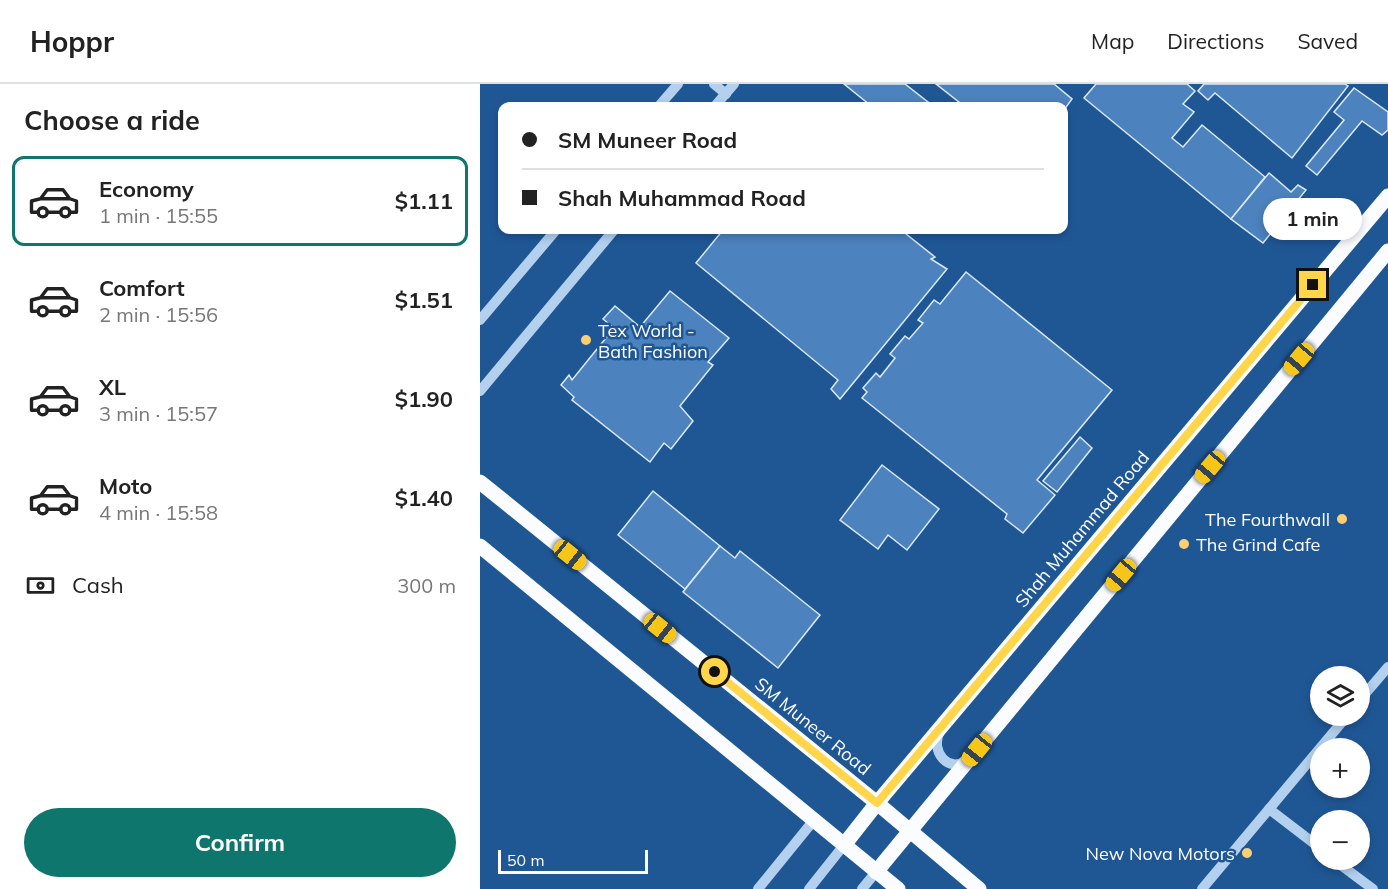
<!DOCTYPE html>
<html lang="en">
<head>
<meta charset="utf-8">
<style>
  body { margin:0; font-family:Mulish,sans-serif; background:#f6f6f6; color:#222; height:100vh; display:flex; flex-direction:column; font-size:22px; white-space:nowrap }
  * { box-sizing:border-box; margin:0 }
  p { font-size:20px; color:#767676 }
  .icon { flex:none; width:33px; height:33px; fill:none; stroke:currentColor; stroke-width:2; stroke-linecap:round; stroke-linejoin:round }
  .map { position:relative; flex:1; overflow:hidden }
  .sheet { display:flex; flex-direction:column; background:#fff; width:480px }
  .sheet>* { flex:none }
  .banner { position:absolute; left:18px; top:18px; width:570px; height:132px; border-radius:12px; box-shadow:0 3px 9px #0003; display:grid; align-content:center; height:132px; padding:0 24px; background:#fff }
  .buttons { position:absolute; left:830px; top:582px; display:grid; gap:12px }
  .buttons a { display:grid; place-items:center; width:60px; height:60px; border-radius:50%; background:#fff; box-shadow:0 3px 9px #0003; font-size:30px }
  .scale { position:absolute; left:18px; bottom:15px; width:150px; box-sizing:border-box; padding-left:6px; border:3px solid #fff; border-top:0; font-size:16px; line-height:21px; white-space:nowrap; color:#fff; -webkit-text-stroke:4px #1f5795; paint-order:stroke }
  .end { position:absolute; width:27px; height:27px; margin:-14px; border:8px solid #ffd54a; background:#111; box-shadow:0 0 0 3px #111 }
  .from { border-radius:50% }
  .bubble { position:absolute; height:42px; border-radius:21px; background:#fff; box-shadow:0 3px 9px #0003; font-size:20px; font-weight:700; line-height:42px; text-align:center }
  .car { position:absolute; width:18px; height:36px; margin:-18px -9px; border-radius:8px; box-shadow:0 0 4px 2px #0007; background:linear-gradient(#f5c518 24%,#345 0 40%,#f5c518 0 76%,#345 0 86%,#f5c518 0) }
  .banner b { display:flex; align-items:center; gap:21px; height:57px; font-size:22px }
  .banner b+b { border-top:2px solid #e0e0e0 }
  .banner i { width:15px; height:15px; background:#222 }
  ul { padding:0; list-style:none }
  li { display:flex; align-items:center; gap:18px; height:90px; margin:0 12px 9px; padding:0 12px; border:3px solid transparent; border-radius:12px }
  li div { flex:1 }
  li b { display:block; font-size:22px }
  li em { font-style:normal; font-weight:700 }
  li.active { border-color:#0f766e }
  li>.icon { width:54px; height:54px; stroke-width:1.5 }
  h2 { padding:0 24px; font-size:27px; line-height:72px }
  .pay { display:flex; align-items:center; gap:15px; height:66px; padding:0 24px; font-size:22px }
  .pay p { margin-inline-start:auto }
  .cta { display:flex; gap:12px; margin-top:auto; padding:12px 24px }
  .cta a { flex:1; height:69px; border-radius:36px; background:#0f766e; color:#fff; font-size:24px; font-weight:700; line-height:69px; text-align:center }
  header { display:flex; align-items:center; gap:36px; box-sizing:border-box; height:84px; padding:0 30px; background:#fff; border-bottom:2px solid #e0e0e0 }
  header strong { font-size:28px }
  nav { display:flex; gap:33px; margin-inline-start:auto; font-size:21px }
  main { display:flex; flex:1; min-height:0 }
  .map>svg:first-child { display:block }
</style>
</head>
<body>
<header>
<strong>Hoppr</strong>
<nav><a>Map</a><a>Directions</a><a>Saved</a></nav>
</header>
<main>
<section class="sheet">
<h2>Choose a ride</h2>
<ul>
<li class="active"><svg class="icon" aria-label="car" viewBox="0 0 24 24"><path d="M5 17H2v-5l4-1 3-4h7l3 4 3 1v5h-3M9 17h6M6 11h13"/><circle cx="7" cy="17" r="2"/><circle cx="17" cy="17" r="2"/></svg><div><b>Economy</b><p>1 min · 15:55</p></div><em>$1.11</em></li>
<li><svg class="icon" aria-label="car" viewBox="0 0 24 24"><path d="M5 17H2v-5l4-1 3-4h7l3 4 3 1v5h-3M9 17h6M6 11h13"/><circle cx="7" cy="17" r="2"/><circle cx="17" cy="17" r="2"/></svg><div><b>Comfort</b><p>2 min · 15:56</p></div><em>$1.51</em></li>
<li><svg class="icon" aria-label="car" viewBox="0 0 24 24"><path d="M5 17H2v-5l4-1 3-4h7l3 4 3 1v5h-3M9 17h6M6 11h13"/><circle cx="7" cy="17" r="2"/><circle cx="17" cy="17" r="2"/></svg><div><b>XL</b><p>3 min · 15:57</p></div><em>$1.90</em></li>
<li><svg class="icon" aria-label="car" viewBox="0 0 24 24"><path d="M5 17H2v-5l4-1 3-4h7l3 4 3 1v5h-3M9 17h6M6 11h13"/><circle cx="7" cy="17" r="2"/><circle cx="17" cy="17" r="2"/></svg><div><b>Moto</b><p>4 min · 15:58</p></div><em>$1.40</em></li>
</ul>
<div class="pay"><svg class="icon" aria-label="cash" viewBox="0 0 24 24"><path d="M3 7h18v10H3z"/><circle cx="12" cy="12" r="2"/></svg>Cash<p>300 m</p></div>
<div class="cta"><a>Confirm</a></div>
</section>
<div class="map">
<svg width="908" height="805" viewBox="0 0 908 805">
  <rect width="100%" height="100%" fill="#1f5795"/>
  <g fill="#4c82bd" stroke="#d9e9fa" stroke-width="1.5">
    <polygon points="364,0 425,0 453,22 389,22 390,21"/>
    <polygon points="456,0 574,0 592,15 584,26 584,22 484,22"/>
    <polygon points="616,0 707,0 715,7 703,20 714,28 692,54 703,63 722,41 785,93 751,135 604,14"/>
    <polygon points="724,0 865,0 868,2 812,74 735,9 728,16 718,7"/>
    <polygon points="874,4 908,28 908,46 902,51 882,37 837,91 826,82 864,36 854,28"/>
    <polygon points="789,89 811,108 818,101 826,106 783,159 751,135"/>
    <polygon points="243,146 421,146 455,173 451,175 467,185 360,315 351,305 358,296 216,179"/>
    <polygon points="486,188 632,306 557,396 575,411 543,449 525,435 527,430 382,314 387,308 383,304 396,289 400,293 415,274 410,270 425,252 429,255 443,239 438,236 454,216 460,220"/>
    <polygon points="190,207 249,254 228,278 233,281 200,322 213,337 191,365 184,359 170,378 92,316 94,313 81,301 89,291 92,296 134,244 123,235 135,222 160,243"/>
    <polygon points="600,353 612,364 577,408 563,397"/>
    <polygon points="402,381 459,425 427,466 408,451 398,465 360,436"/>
    <polygon points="173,407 240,462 205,505 138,451"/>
    <polygon points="240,462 255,474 260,467 340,531 298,584 203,508"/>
  </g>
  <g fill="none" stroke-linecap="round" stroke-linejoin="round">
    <g stroke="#b3d0ee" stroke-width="10">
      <polyline points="234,0 246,10"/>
      <polyline points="179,22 198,0"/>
      <polyline points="235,22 254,0"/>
      <polyline points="0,236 76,146"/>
      <polyline points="0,307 134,146"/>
      <polyline points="879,617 908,583"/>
      <path d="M460,647C449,668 470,690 486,676"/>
      <polyline points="789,725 840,764"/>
      <polyline points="854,776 893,805"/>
      <polyline points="278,805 334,736"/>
      <polyline points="329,805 364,761"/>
      <polyline points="382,805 396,788"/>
      <polyline points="722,805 867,632"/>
    </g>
    <g stroke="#fafcff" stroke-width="15">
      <polyline points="0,398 397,719 499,805"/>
      <polyline points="0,462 418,805"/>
      <polyline points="364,761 397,719 908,112"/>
      <polyline points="396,788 908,167"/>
    </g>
  </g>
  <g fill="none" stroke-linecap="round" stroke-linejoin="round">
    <polyline stroke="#ffd54a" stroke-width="8" points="235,588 397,719 833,201"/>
  </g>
  <g fill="#fccf73" stroke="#1f5795" stroke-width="2">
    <circle cx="106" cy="256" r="6"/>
    <circle cx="862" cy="435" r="6"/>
    <circle cx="704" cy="460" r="6"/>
    <circle cx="767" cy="769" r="6"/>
  </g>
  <g text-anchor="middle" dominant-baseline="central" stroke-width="5" stroke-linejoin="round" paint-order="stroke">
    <g font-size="18" fill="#fff" stroke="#1f5795" text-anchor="start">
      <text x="118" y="246">Tex World -<tspan x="118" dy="21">Bath Fashion</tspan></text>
      <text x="850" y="435" text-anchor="end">The Fourthwall</text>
      <text x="716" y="460">The Grind Cafe</text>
      <text x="755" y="769" text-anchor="end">New Nova Motors</text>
    </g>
    <g font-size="18" fill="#fff" stroke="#1f5795">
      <text transform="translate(602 445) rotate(-50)">Shah Muhammad Road</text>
      <text transform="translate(333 642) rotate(39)">SM Muneer Road</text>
    </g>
  </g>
</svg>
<div class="buttons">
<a><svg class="icon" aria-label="layers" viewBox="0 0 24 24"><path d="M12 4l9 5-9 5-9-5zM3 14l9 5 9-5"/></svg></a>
<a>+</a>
<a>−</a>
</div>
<div class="scale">50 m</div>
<i class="end from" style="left:235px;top:588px"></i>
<i class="end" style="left:833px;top:201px"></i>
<div class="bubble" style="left:783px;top:114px;width:99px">1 min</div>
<i class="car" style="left:819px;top:275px;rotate:220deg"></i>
<i class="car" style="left:730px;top:383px;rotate:220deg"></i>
<i class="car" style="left:90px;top:471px;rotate:129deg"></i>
<i class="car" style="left:641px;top:491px;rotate:220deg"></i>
<i class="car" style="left:180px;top:544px;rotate:129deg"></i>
<i class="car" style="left:497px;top:666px;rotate:219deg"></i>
<div class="banner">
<b><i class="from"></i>SM Muneer Road</b>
<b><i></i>Shah Muhammad Road</b>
</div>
</div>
</main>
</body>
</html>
